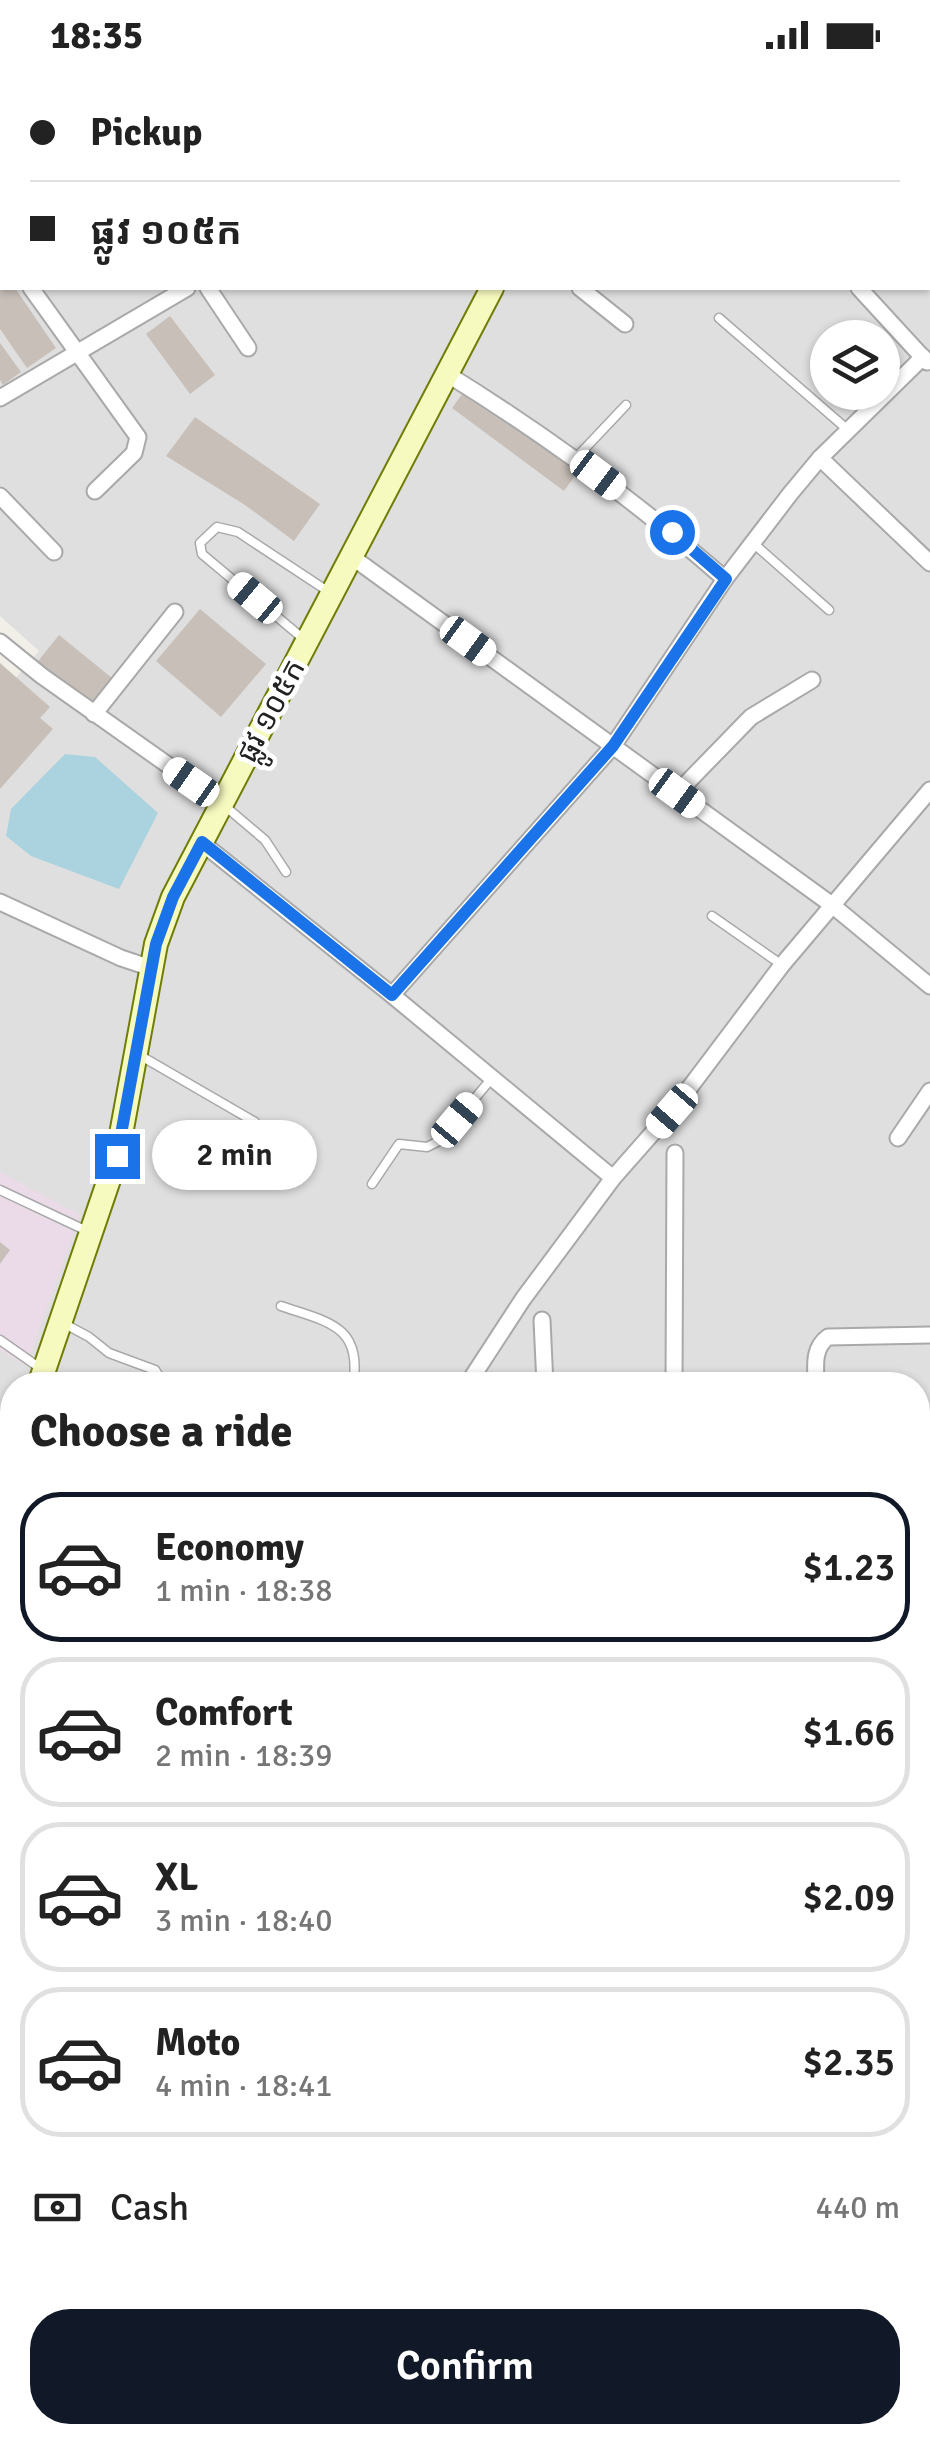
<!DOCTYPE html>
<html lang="en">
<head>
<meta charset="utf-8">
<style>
  body { margin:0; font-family:Signika,"Noto Sans Khmer",sans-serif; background:#f6f6f6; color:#222; height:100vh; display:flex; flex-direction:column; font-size:38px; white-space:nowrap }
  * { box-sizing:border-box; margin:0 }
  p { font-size:32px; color:#767676 }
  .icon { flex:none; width:55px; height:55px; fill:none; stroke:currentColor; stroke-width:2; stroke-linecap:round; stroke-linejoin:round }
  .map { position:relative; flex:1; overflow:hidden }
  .side { position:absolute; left:0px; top:1302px; width:930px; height:1072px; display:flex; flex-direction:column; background:#fff; border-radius:40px 40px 0 0; box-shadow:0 2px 8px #0004 }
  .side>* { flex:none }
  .top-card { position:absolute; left:0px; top:0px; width:930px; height:220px; box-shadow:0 2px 8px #0004; display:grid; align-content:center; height:220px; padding:0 30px; background:#fff }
  .buttons { position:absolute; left:810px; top:250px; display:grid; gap:20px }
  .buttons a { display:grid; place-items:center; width:90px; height:90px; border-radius:50%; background:#fff; box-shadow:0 2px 8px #0004; font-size:50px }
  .end { position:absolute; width:45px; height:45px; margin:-22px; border:12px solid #1a73e8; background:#fff; box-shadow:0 0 0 5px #fff }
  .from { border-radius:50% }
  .bubble { position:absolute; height:70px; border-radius:35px; background:#fff; box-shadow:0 2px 8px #0004; font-size:32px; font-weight:600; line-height:70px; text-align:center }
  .car { position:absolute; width:30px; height:60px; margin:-30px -15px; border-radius:12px; box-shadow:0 0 8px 2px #0007; background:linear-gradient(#fff 24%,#345 0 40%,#fff 0 76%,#345 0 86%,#fff 0) }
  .top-card b { display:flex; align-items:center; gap:35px; height:95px; font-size:38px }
  .top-card b+b { border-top:2px solid #e0e0e0 }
  .top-card i { width:25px; height:25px; background:#222 }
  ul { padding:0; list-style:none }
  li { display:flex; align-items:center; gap:30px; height:150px; margin:0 20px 15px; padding:0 10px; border:5px solid #e0e0e0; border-radius:40px }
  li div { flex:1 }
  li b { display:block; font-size:38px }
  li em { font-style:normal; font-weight:600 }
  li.active { border-color:#111827 }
  li>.icon { width:90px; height:90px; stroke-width:1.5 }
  h2 { padding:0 30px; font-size:45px; line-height:120px }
  .pay { display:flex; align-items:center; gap:25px; height:110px; padding:0 30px; font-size:38px }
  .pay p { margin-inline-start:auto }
  .primary-button { display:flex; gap:20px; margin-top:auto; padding:20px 30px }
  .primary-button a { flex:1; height:115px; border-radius:40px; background:#111827; color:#fff; font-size:40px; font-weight:600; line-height:115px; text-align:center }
  .status { display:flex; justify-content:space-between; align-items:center; height:70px; padding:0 50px; background:#fff; direction:ltr }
  .status svg { height:28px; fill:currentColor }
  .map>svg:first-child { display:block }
</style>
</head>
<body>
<div class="status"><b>18:35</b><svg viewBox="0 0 49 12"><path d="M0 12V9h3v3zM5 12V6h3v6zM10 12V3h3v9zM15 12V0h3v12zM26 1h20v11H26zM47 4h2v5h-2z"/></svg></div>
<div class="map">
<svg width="930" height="2373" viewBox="0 0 930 2373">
  <rect width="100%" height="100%" fill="#f2efe9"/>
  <path fill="#e0dfdf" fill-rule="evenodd" d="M0,0H930V1924H918V1315H12V1930H0V626L39,581L0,546ZM2,2H928V218H2ZM828,268H882V322H828Z"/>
  <polygon fill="#ebdbe8" points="0,1102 80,1145 26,1296 0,1280"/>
  <polygon fill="#e2e2e2" points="12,2062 12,2181 0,2182 0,2063"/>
  <polygon fill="#aad3df" points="65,684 95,687 158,743 119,819 31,786 6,766 11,739"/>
  <g fill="#c7bfb8">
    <polygon points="0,218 15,218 56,278 27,298 0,259"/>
    <polygon points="170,246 215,305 190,324 146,264"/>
    <polygon points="0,273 21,302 3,315 0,310"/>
    <polygon points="465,320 577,403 564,421 452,338"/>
    <polygon points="195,347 320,434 294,471 245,435 166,386"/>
    <polygon points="200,539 266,594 221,647 156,591"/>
    <polygon points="59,565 112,608 94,644 35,595"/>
    <polygon points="0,593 50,637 40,648 53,659 0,719"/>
    <polygon points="0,1172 10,1180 0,1194"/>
    <polygon points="0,1530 12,1535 12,1568 0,1596"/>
    <rect x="922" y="1616" width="8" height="73"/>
    <polygon points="12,2191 12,2362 347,2362 380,2365 380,2373 0,2373 0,2192"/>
    <polygon points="548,2362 520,2373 483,2373 453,2363"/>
    <rect x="619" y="2362" width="84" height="11"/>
    <polygon points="767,2362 842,2362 842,2373 768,2373"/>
  </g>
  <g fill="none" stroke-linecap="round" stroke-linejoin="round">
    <g stroke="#a9a9a9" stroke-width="11">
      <g id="service">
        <polyline points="719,248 848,360"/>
        <polyline points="575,389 626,335"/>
        <polyline points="753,473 829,540"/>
        <polyline points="306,571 202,484 200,473 217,457 238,462 329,522"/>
        <polyline points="226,737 265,770 286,802"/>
        <polyline points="712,846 782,895"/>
        <polyline points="141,986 255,1052"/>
        <polyline points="372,1114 399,1074 427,1077 439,1071 492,1008"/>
        <polyline points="0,1120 87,1161"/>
        <path d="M281,1236C327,1252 363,1255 353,1315"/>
        <polyline points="65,1254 89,1267 109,1283 155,1300 165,1315"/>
        <polyline points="0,1270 40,1298"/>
        <polyline points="918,2055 930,2058"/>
        <polyline points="918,2183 930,2182"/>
        <polyline points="918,2259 930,2257"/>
        <polyline points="432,2362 432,2373"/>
        <polyline points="589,2362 589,2373"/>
        <polyline points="747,2362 747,2373"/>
        <polyline points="864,2362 885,2373"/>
      </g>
    </g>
    <g stroke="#a9a9a9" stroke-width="19">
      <g id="minor">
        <polyline points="47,0 49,2"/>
        <polyline points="204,0 206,2"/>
        <polyline points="350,0 352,2"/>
        <polyline points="538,0 541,2"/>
        <polyline points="236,2 240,0"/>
        <polyline points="0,141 2,139"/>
        <polyline points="0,174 2,177"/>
        <polyline points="31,218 138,367 134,383 95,421"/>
        <polyline points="208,218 248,278"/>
        <polyline points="580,218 625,254"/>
        <polyline points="859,218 927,292"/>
        <path d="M447,304C546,365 638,433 725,509"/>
        <polyline points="0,328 187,218"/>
        <polyline points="820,388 930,493"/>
        <polyline points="0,426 54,482"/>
        <polyline points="352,487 832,835 930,916"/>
        <polyline points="0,572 42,606 223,734"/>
        <polyline points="94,644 175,542"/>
        <polyline points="677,723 751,647 812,610"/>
        <polyline points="202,773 392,925 613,1108"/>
        <polyline points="0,832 121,888 151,898"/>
        <polyline points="392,925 613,676 725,509 790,424 820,388 923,287"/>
        <polyline points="898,1068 930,1021"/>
        <polyline points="542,1250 545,1315"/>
        <polyline points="467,1315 523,1229 613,1108 672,1041 782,895 930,720"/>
        <polyline points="674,1315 675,1083"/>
        <path d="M816,1315C816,1297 812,1279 828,1267L930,1265"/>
        <polyline points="0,1510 12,1516"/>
        <polyline points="918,1518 930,1518"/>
        <polyline points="918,1701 930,1701"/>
        <polyline points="918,1897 930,1897"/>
        <polyline points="0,2067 12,2066"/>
        <polyline points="0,2186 12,2186"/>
        <polyline points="0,2223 12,2222"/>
      </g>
    </g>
    <g stroke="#707d05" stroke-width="26">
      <g id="secondary">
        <polyline points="671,2 673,0"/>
        <polyline points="39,1315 117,1086 156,874 173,827 492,218"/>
        <polyline points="0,1427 12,1391"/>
      </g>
    </g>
    <g stroke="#dc2a67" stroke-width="31">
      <g id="trunk">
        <polyline points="918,1947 930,1947"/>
        <polyline points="0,1976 12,1976"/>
        <polyline points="918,1983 930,1983"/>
      </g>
    </g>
    <use href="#service" stroke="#fff" stroke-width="8"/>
    <use href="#minor" stroke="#fff" stroke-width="15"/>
    <use href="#secondary" stroke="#f7fabf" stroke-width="22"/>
    <use href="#trunk" stroke="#f2b4a3" stroke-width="28"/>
  </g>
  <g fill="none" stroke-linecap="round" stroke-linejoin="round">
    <polyline stroke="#1a73e8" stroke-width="12" points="117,1086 156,874 173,827 202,772 392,925 613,676 726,509 672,462"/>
  </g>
  <g text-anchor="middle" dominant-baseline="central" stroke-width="9" stroke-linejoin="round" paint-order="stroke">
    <g font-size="30" fill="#222" stroke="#fff">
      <text transform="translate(271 641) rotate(-62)">ផ្លូវ ១០៥ក</text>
    </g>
  </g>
</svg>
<div class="buttons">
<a><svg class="icon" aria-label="layers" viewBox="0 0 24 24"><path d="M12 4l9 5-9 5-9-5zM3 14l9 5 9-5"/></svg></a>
</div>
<i class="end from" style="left:672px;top:462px"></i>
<i class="end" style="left:117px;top:1086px"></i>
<div class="bubble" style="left:152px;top:1050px;width:165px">2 min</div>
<i class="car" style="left:598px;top:405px;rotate:127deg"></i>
<i class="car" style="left:255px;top:528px;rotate:310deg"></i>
<i class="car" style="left:468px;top:571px;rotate:126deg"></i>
<i class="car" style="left:191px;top:712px;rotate:305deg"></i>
<i class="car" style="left:677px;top:723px;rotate:126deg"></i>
<i class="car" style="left:672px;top:1041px;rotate:221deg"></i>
<i class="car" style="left:457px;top:1050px;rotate:40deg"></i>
<div class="top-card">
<b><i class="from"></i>Pickup</b>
<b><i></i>ផ្លូវ ១០៥ក</b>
</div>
<section class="side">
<h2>Choose a ride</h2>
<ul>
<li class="active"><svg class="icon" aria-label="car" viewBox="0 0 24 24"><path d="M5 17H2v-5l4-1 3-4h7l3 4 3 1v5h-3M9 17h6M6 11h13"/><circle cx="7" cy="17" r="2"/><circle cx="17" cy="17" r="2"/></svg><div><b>Economy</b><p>1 min · 18:38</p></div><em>$1.23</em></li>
<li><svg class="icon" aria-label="car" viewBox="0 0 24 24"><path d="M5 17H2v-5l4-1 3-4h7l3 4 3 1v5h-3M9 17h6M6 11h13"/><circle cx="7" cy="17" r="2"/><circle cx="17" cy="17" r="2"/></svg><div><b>Comfort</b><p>2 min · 18:39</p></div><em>$1.66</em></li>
<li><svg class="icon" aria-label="car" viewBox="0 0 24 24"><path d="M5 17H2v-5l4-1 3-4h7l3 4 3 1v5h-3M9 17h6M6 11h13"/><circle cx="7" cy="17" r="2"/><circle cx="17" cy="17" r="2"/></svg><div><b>XL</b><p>3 min · 18:40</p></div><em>$2.09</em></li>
<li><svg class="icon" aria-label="car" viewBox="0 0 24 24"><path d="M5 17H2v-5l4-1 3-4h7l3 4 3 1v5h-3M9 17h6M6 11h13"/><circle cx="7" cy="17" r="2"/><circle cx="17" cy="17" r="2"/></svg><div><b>Moto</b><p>4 min · 18:41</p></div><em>$2.35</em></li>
</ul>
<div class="pay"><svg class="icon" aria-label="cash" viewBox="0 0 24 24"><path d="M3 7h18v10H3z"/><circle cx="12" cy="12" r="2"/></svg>Cash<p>440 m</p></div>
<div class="primary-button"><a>Confirm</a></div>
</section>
</div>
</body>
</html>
